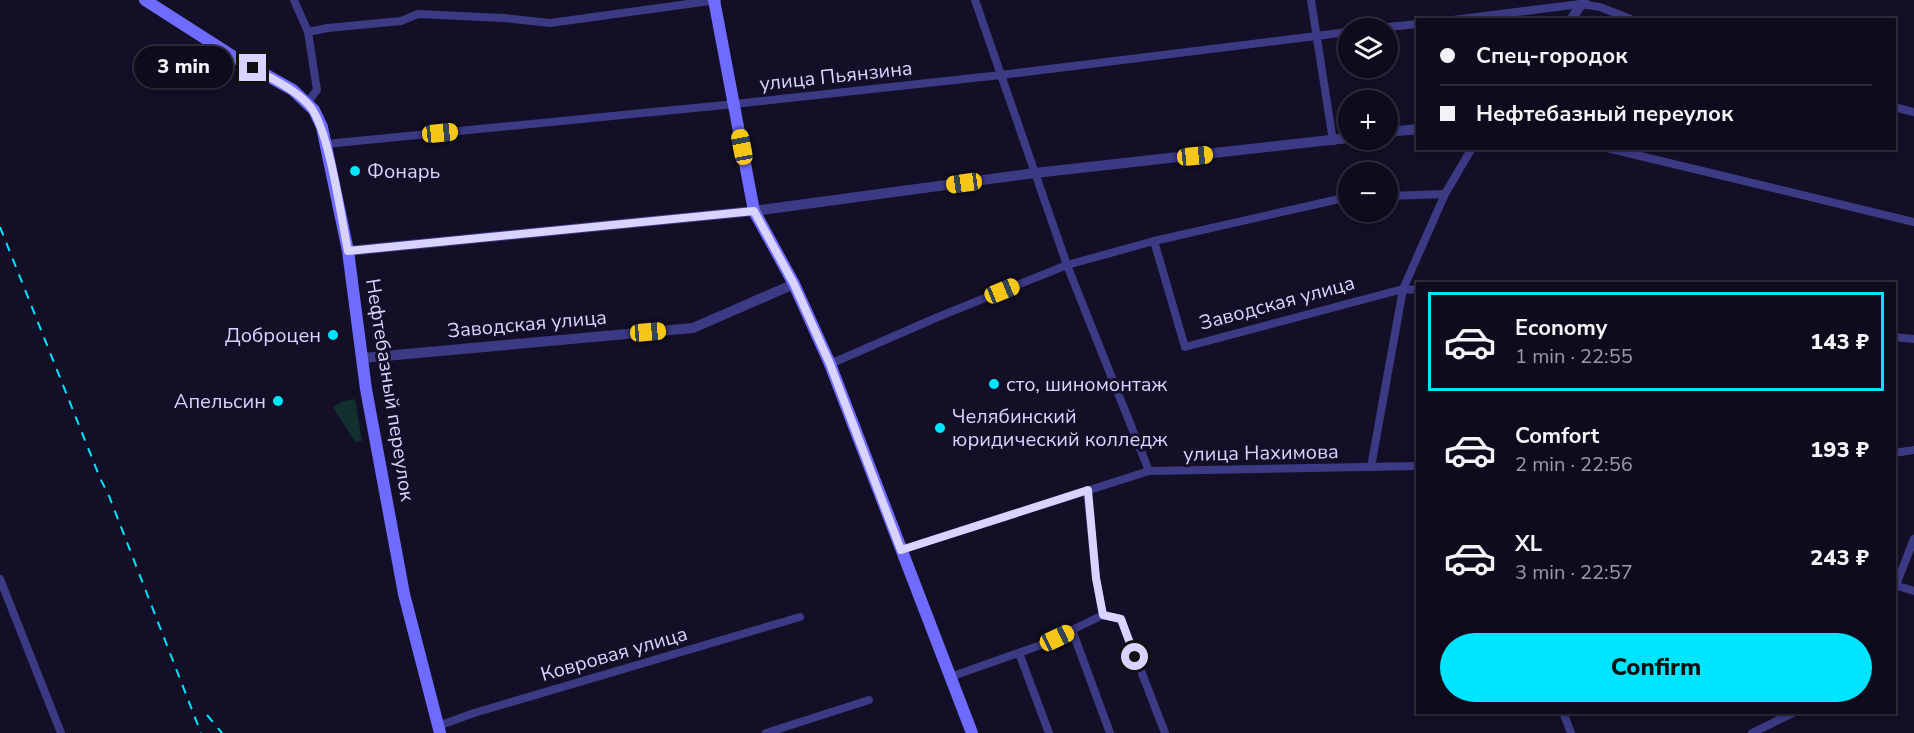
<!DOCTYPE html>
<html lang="en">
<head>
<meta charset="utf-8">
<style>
  body { margin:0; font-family:"Nunito Sans",sans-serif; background:#1c1929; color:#f1f3f6; height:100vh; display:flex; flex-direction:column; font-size:22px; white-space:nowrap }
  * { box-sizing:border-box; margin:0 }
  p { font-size:20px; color:#9b9ba3 }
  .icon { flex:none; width:33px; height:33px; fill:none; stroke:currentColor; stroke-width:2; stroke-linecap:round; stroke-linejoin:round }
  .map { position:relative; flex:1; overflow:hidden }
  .side { position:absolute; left:1416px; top:282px; width:480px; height:432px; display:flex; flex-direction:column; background:#0e0b1c; border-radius:0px; box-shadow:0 3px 9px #0003,0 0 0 2px #2e2b3b }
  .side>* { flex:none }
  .banner { position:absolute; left:1416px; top:18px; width:480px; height:132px; border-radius:0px; box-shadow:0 3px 9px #0003,0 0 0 2px #2e2b3b; display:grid; align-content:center; height:132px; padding:0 24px; background:#0e0b1c }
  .tools { position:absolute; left:1338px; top:18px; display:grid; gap:12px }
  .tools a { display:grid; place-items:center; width:60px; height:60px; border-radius:50%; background:#0e0b1c; box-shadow:0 3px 9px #0003,0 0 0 2px #2e2b3b; font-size:30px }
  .end { position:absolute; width:27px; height:27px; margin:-14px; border:8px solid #d9d4ff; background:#111; box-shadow:0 0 0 3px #111 }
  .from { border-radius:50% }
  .bubble { position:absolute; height:42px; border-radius:21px; background:#0e0b1c; box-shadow:0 3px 9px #0003,0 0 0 2px #2e2b3b; font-size:20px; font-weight:800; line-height:42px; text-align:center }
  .car { position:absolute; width:18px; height:36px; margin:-18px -9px; border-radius:8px; box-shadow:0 0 4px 2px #0007; background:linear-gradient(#f5c518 24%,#345 0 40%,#f5c518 0 76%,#345 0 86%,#f5c518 0) }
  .banner b { display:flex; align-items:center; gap:21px; height:57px; font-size:22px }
  .banner b+b { border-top:2px solid #2e2b3b }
  .banner i { width:15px; height:15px; background:#f1f3f6 }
  ul { padding:10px 0 0; list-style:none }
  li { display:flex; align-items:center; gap:18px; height:99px; margin:0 12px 9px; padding:0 12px; border:3px solid transparent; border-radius:0px }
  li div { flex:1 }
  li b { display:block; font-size:22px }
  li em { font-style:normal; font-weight:800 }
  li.on { border-color:#00e5ff }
  li>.icon { width:54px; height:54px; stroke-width:1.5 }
  .button { display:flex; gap:12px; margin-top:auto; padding:12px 24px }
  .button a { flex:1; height:69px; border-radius:36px; background:#00e5ff; color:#111; font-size:24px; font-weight:800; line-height:69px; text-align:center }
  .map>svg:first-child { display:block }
</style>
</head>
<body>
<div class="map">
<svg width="1914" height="733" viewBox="0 0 1914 733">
  <rect width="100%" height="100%" fill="#130f26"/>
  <polygon fill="#12302f" points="355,399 362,441 355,442 333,407 344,401"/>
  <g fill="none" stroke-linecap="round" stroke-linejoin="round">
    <g stroke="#3d3a85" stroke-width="8">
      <polyline points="294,0 308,32"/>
      <polyline points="975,0 1067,265 1149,471"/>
      <polyline points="1311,0 1333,141"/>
      <polyline points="1453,20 1581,4 1600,7 1633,20"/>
      <polyline points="1378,28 1418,24"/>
      <polyline points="307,103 317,90 308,32 328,28 401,21 418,14 504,18 550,23 717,0"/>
      <polyline points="1894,107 1914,112"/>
      <polyline points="326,144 735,104 1001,75 1348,32"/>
      <polyline points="1607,148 1914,222"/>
      <polyline points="1388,196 1445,194"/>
      <polyline points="1154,241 1185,347 1403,289 1418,290"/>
      <polyline points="1894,337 1914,339"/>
      <polyline points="830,364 938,317 1067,265 1154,241 1348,197"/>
      <polyline points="1894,453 1914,450"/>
      <polyline points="1371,467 1403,289 1445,194 1472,148"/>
      <polyline points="1087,490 1096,578 1103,615 1121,619 1165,733"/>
      <polyline points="901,550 1149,471 1418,466"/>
      <polyline points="0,579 61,733"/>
      <polyline points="1897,586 1914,591"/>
      <polyline points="1894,590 1914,539"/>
      <polyline points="1072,630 1110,733"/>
      <polyline points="1019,653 1049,733"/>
      <polyline points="950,677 1041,645 1103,615"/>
      <polyline points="1563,712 1571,733"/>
      <polyline points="438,726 474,713 800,617"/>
      <polyline points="766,733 869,700"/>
      <polyline points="1752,733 1795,712"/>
    </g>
    <g stroke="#3d3a85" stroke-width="10">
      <polyline points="1571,20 1584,0"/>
      <polyline points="1388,132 1418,129"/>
      <polyline points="348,251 754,211 1035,173 1348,138"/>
      <polyline points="363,358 693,328 794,284"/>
    </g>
    <g stroke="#6f6bff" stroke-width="12">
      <polyline points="145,0 234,57 293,90 314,110 322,127 348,251 366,389 404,594 440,733"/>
      <polyline points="714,0 754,211 794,284 830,364 972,733"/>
    </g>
    <g stroke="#00e5ff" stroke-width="2" stroke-dasharray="9 8" stroke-linecap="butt">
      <polyline points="0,227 100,478 109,496 201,733"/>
      <polyline points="207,715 222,733"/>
    </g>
  </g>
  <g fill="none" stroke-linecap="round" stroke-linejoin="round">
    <path stroke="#d9d4ff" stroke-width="8" d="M253,68C272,79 293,88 308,104C329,125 341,218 348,251L754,211L794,284L830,364L901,550L1088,490L1096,578L1103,615L1121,619L1135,657"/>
  </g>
  <g fill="#00e5ff" stroke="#130f26" stroke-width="2">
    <circle cx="355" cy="171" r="6"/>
    <circle cx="333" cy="335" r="6"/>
    <circle cx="994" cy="384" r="6"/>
    <circle cx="278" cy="401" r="6"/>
    <circle cx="940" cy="428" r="6"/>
  </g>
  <g text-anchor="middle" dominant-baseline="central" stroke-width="6" stroke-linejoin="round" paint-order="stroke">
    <g font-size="20" fill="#d9d4ff" stroke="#130f26">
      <text transform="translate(836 76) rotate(-6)">улица Пьянзина</text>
      <text transform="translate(1277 303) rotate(-15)">Заводская улица</text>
      <text transform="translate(527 324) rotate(-5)">Заводская улица</text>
      <text transform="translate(390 390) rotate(81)">Нефтебазный переулок</text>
      <text transform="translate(1261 453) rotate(-1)">улица Нахимова</text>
      <text transform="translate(614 654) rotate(-16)">Ковровая улица</text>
    </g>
    <g font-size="20" fill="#d9d4ff" stroke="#130f26" text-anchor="start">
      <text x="367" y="171">Фонарь</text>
      <text x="321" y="335" text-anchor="end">Доброцен</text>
      <text x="1006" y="384">сто, шиномонтаж</text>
      <text x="266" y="401" text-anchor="end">Апельсин</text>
      <text x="952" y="416">Челябинский<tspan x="952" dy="23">юридический колледж</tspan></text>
    </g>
  </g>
</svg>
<div class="tools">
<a><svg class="icon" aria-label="layers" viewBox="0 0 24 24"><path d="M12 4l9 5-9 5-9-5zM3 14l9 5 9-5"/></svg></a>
<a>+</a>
<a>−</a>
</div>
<i class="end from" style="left:1135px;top:657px"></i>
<i class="end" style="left:253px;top:68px"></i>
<div class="bubble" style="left:134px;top:46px;width:99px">3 min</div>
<i class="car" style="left:440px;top:133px;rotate:84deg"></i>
<i class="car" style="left:742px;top:147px;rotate:349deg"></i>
<i class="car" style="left:1195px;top:156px;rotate:84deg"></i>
<i class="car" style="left:964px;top:183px;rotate:262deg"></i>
<i class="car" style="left:1002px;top:291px;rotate:68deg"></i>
<i class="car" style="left:648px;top:332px;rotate:85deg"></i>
<i class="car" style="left:1057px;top:638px;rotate:65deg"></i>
<div class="banner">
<b><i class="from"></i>Спец-городок</b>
<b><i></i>Нефтебазный переулок</b>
</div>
<section class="side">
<ul>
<li class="on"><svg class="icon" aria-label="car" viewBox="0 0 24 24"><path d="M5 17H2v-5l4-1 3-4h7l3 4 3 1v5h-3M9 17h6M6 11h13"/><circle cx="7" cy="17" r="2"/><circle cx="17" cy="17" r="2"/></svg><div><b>Economy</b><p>1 min · 22:55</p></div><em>143 ₽</em></li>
<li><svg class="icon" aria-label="car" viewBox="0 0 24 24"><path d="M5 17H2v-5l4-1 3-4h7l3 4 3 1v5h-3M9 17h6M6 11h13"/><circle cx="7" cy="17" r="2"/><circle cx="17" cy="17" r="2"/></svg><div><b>Comfort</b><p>2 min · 22:56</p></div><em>193 ₽</em></li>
<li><svg class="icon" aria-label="car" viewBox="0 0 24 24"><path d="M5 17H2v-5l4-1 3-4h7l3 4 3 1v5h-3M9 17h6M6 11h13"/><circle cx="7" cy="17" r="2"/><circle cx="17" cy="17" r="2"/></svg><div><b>XL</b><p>3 min · 22:57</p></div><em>243 ₽</em></li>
</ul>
<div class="button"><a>Confirm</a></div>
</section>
</div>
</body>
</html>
